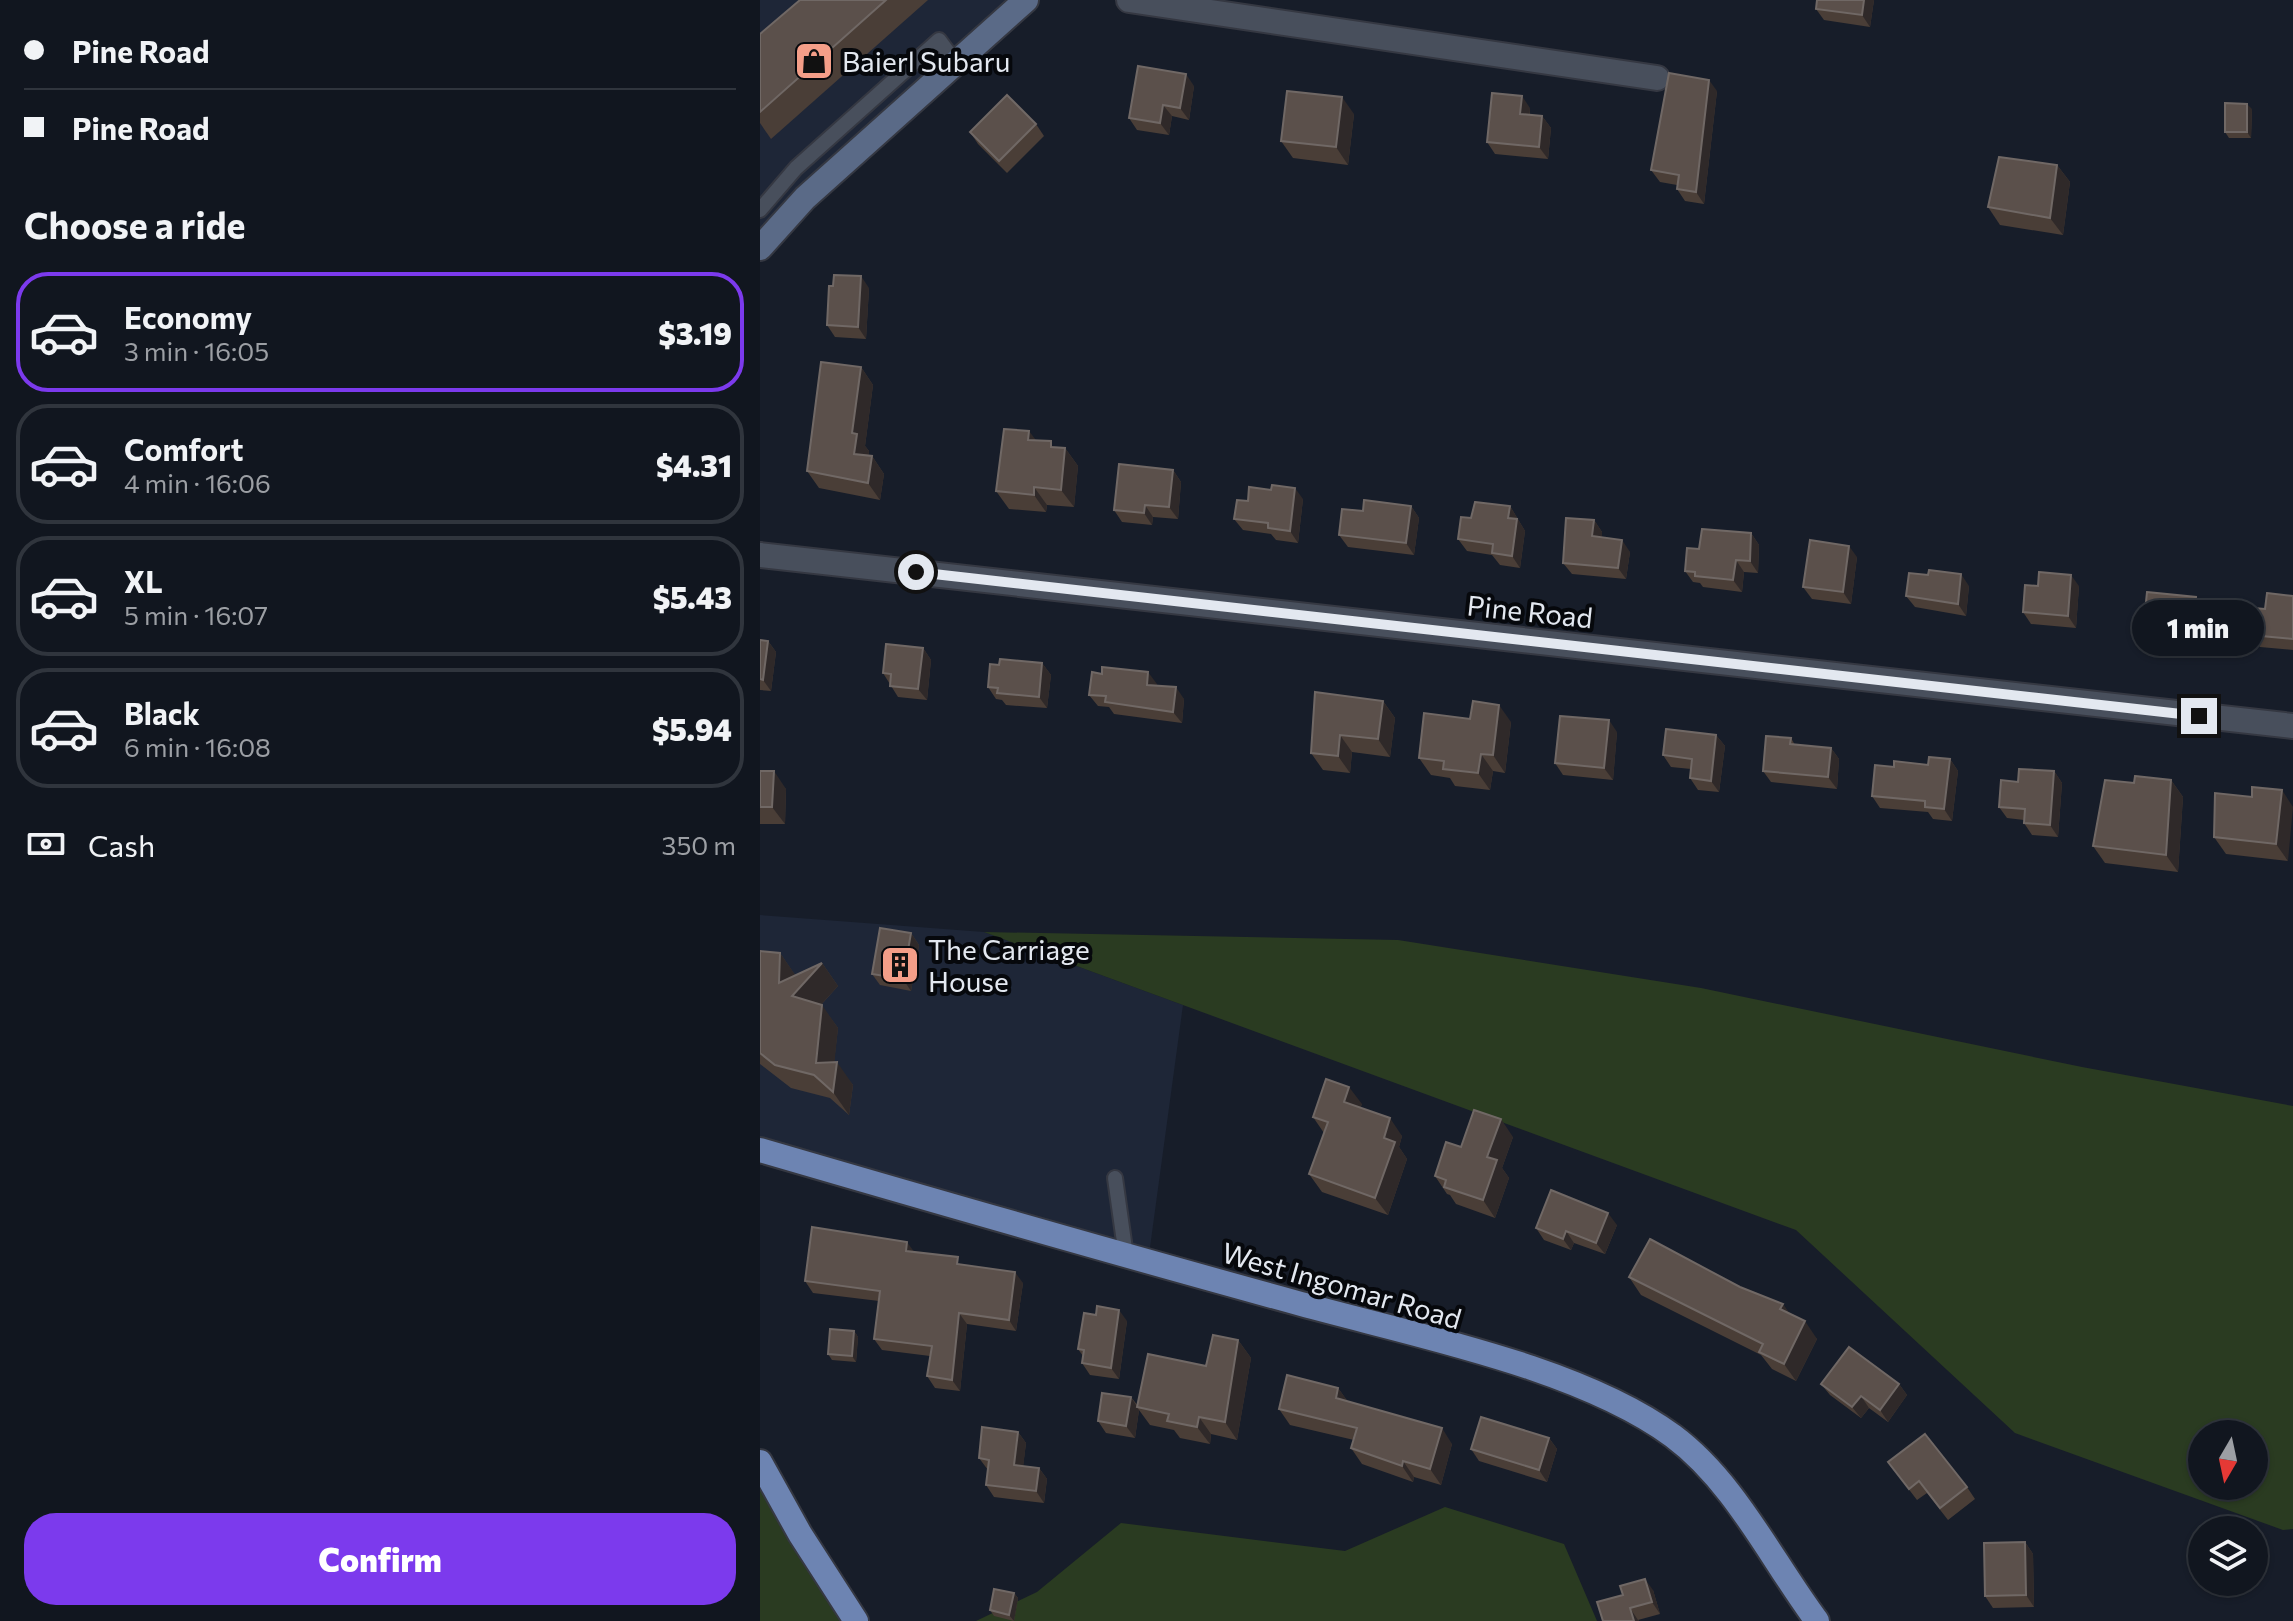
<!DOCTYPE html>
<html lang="en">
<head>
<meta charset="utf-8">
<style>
  body { margin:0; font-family:Commissioner,sans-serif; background:#1e232c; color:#f1f3f6; height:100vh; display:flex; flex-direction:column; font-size:30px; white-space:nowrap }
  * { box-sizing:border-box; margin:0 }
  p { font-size:26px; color:#9c9fa4 }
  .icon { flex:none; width:44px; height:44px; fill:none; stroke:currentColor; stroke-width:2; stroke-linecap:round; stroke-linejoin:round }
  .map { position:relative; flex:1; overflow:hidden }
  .sheet { display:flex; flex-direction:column; background:#11161f; width:760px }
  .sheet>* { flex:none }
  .guide { display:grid; align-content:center; height:176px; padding:0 24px; background:#11161f }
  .needle { width:52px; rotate:189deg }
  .buttons { position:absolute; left:1428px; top:1420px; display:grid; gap:16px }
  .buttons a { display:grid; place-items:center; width:80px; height:80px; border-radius:50%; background:#11161f; box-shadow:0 2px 6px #0004,0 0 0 2px #30353d; font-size:40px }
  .end { position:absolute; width:36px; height:36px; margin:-18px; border:10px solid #e3e8f0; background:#111; box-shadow:0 0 0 4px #111 }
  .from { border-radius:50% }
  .bubble { position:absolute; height:56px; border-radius:28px; background:#11161f; box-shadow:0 2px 6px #0004,0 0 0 2px #30353d; font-size:26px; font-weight:800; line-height:56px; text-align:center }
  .guide b { display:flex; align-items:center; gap:28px; height:76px; font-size:30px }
  .guide b+b { border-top:2px solid #30353d }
  .guide i { width:20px; height:20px; background:#f1f3f6 }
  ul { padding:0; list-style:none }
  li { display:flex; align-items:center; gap:24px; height:120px; margin:0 16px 12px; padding:0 8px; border:4px solid #30353d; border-radius:32px }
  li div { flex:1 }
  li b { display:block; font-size:30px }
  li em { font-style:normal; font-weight:800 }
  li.active { border-color:#7c3aed }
  li>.icon { width:72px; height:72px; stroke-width:1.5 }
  h2 { padding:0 24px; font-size:36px; line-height:96px }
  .pay { display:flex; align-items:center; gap:20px; height:88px; padding:0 24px; font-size:30px }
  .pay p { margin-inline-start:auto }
  .cta { display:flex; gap:16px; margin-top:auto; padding:16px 24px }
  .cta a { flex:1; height:92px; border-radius:32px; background:#7c3aed; color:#fff; font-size:32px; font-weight:800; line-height:92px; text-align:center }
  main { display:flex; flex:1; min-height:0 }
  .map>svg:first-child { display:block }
</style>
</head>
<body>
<main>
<section class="sheet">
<div class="guide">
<b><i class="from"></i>Pine Road</b>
<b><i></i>Pine Road</b>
</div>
<h2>Choose a ride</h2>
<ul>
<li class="active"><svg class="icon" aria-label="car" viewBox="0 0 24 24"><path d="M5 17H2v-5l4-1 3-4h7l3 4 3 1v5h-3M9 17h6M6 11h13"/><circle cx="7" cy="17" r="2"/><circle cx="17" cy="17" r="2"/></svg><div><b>Economy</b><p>3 min · 16:05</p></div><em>$3.19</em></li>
<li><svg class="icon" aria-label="car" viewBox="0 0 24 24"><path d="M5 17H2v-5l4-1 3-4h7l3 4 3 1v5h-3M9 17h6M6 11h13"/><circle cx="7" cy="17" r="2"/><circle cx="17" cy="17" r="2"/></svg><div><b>Comfort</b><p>4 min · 16:06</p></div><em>$4.31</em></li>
<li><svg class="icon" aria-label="car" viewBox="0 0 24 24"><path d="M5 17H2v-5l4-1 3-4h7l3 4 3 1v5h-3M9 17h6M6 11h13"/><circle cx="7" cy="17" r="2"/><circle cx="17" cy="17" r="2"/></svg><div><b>XL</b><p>5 min · 16:07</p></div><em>$5.43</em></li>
<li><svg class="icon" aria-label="car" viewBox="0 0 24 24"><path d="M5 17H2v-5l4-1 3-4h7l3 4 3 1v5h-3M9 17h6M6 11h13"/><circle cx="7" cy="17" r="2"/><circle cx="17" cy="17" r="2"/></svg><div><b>Black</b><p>6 min · 16:08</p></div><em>$5.94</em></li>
</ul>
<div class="pay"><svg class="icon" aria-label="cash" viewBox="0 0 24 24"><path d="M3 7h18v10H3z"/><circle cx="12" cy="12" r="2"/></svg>Cash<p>350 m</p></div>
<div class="cta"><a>Confirm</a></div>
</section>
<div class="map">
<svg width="1533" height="1621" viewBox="0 0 1533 1621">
  <rect width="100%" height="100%" fill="#171d29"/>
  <g fill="#1e2637">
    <polygon points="0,0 266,0 0,248"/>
    <polygon points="0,915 224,932 423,1005 388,1262 0,1150"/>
  </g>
  <g fill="#2a3b21" fill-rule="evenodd">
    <path d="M224,932L638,940L941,988L1322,1067L1533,1106V1529L1523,1530L1255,1433L1036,1230ZM1442,1434H1494V1486H1442Z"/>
    <polygon points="0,1462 96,1621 0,1621"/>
    <polygon points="685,1507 804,1544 837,1621 216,1621 277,1592 361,1523 585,1551"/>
  </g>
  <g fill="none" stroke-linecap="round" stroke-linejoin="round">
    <g stroke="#353842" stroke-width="18">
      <g id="lane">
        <polyline points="0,210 36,168 179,40 196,63"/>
        <polyline points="355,1178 366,1256"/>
      </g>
    </g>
    <g stroke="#353842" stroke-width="28">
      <g id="street">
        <polyline points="369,0 897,78"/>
        <polyline points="0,555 1533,726"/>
      </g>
    </g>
    <g stroke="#353842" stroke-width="28">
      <polyline id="secondary" points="0,248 45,198 266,0"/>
    </g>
    <g stroke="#353842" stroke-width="28">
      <g id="primary">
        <path d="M0,1150C178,1202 355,1253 534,1302C648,1334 818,1366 913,1436C975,1482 1012,1561 1057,1621"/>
        <polyline points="0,1462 40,1534 96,1621"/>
      </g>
    </g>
    <use href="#lane" stroke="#484f5c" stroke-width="14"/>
    <use href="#street" stroke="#484f5c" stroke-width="24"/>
    <use href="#secondary" stroke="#5a6a87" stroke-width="24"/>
    <use href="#primary" stroke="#6d84b2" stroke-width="24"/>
  </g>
  <g fill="#4a3e37">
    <polygon points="40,0 168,0 11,139 0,123 0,34"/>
    <polygon points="1057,0 1114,0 1110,27 1064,20 1056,9"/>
    <polygon points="434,86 429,120 412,116 409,135 377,130 369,118"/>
    <polygon points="957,91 944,204 925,201 917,189 917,185 900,182 891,170"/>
    <polygon points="770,108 770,115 782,116 791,128 788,159 735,154 727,142"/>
    <polygon points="1492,109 1491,138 1469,138 1465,132"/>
    <polygon points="594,114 588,165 533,158 521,141"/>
    <polygon points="276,124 284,136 247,173 218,144 210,132"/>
    <polygon points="1297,165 1310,182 1303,235 1240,225 1228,207"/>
    <polygon points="109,288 106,339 75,337 67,325"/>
    <polygon points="101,367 113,385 105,446 109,451 108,456 112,456 124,474 120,500 59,488 47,471"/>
    <polygon points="276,440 295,447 305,448 318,466 314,507 287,505 286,512 249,509 236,491"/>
    <polygon points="413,470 421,482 418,519 393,517 392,525 362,522 354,510"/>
    <polygon points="543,499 538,543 516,540 511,534 483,530 474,519 488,501"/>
    <polygon points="651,506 659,518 654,555 588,547 579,535 603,511"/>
    <polygon points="750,506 765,531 760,568 740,565 732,555 707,551 698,539 711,518"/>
    <polygon points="834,520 842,532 841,537 870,552 866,579 812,574 803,563"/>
    <polygon points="991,533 999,545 998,573 984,572 982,592 943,587 940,583 933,582 925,571 939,549"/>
    <polygon points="1097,557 1091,604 1052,599 1043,587"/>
    <polygon points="1209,586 1206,616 1155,607 1146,596"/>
    <polygon points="1319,586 1316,628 1271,624 1263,612"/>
    <polygon points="1533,596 1533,650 1500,647 1491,635 1505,609"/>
    <polygon points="1444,609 1441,638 1392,633 1384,621"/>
    <polygon points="0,640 8,641 16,652 11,691 0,690"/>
    <polygon points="163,648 171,660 167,700 138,697 123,673"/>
    <polygon points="282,663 291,675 287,708 246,705 242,700 236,699 228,687 239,665"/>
    <polygon points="397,684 396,685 424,699 422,723 354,714 349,707 338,706 329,695"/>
    <polygon points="623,701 635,718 630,757 592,752 590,773 563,770 551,753"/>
    <polygon points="710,719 751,722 745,773 733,771 730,790 695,786 690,778 671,775 659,758"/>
    <polygon points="857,732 853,780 803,775 795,763"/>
    <polygon points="956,735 965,746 959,792 938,790 930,778 931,769 911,767 903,755"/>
    <polygon points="1031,738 1035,745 1071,748 1079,759 1077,789 1011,782 1003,771"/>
    <polygon points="1190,759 1198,771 1192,821 1173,819 1168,812 1120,808 1112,796 1134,767 1168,765"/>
    <polygon points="0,771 26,789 25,824 0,824"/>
    <polygon points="1294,771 1302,783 1298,837 1272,835 1264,823 1264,820 1247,818 1239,807 1258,782"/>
    <polygon points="1411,780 1423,797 1418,872 1345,863 1333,846 1374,783"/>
    <polygon points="1492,797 1528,861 1466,854 1454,837"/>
    <polygon points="151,933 159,945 151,991 120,985 112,974"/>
    <polygon points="0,951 20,953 35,975 62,963 78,986 61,1005 78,1028 74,1062 93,1085 89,1115 70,1098 31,1088 0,1064"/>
    <polygon points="602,1104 600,1108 642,1136 639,1147 647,1159 628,1215 562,1192 549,1174 564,1133 553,1117"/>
    <polygon points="753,1137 742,1168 749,1178 735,1218 696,1204 690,1195 687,1194 675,1176 701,1147"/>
    <polygon points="857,1225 845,1254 814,1243 811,1250 784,1240 776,1228"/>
    <polygon points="154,1252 204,1265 263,1283 256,1331 207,1324 200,1391 175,1388 167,1376 170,1356 122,1350 114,1339 119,1301 53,1293 45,1281"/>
    <polygon points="869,1277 1030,1314 1057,1339 1036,1381 1012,1369 1001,1355 881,1295"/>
    <polygon points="367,1321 359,1379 330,1375 322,1363 323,1356 318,1349"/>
    <polygon points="94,1331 98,1337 96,1362 72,1360 68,1354"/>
    <polygon points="478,1340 491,1358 477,1440 451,1434 450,1444 420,1438 414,1430 390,1425 379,1410 375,1438 346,1433 338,1421 371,1397 378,1406 446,1366"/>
    <polygon points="1061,1384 1139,1384 1147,1395 1128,1422 1109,1408 1101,1418 1070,1395"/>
    <polygon points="578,1388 588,1402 692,1444 681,1485 654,1477 653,1482 602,1464 591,1448 594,1440 530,1425 519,1409"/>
    <polygon points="258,1432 266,1443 263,1466 279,1468 287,1479 284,1503 234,1497 226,1485 228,1470 219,1458"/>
    <polygon points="789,1438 797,1449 787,1482 719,1461 711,1449"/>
    <polygon points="1128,1462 1207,1487 1215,1499 1188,1520 1167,1493 1157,1500"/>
    <polygon points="1265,1542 1273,1554 1274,1607 1233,1608 1225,1596"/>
    <polygon points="893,1590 900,1614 878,1620 879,1621 843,1621"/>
    <polygon points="254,1593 258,1598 254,1621 234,1616 230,1610"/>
  </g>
  <g fill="#2f2929">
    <polygon points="1104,0 1114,0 1110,27 1102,15"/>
    <polygon points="426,74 434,86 429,120 420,108"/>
    <polygon points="949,80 957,91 944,204 936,192"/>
    <polygon points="762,96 770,108 769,125 760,114"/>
    <polygon points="582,97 594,114 588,165 576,147"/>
    <polygon points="1487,104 1492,109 1491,138 1487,132"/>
    <polygon points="403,105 412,116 409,135 400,123"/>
    <polygon points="782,116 791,128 788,159 779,147"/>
    <polygon points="1297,165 1310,182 1303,235 1290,218"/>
    <polygon points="101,276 109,288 106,339 98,327"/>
    <polygon points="101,367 113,385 105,446 109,451 106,472 94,454 92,433"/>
    <polygon points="269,431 282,448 268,440"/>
    <polygon points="305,448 318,466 314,507 301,490"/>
    <polygon points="112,456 124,474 120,500 108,483"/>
    <polygon points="413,470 421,482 418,519 409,507"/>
    <polygon points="274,487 287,505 286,512 274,495"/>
    <polygon points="535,488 543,499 538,543 530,531"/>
    <polygon points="385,505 393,517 392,525 384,513"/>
    <polygon points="651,506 659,518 654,555 646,543"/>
    <polygon points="750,506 765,531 760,568 752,556 748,518"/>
    <polygon points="834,520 842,532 841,547 832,536"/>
    <polygon points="991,533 999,545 998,573 990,561"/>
    <polygon points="862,540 870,552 866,579 858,568"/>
    <polygon points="1089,546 1097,557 1091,604 1083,592"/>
    <polygon points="976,560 984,572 982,592 973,580"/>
    <polygon points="1201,574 1209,586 1206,616 1198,604"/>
    <polygon points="1311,575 1319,586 1316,628 1308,616"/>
    <polygon points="1436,597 1444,609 1441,638 1433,626"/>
    <polygon points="8,641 16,652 11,691 3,680"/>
    <polygon points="163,648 171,660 167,700 158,689"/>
    <polygon points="282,663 291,675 287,708 279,697"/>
    <polygon points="388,672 397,684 396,696 387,685"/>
    <polygon points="416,687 424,699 422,723 413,712"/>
    <polygon points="623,701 635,718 630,757 618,739"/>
    <polygon points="739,705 751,722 745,773 733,755"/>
    <polygon points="849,720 857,732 853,780 844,768"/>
    <polygon points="580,735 592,752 590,773 578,756"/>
    <polygon points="956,735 965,746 959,792 951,781"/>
    <polygon points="1071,748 1079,759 1077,789 1068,777"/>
    <polygon points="721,754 733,771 730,790 718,773"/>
    <polygon points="1190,759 1198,771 1192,821 1184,809"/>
    <polygon points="14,771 26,789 25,824 12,807"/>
    <polygon points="1294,771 1302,783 1298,837 1290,825"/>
    <polygon points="1411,780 1423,797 1418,872 1406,855"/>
    <polygon points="1522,790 1533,807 1528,861 1516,844"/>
    <polygon points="151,933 159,945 151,991 143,979"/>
    <polygon points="20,953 36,976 62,963 78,986 48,1019 19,983"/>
    <polygon points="62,1005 78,1028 72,1086 56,1063"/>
    <polygon points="77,1062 93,1085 89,1115 73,1092"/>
    <polygon points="589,1087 602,1104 596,1120 584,1102"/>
    <polygon points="630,1118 642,1136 639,1147 647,1159 628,1215 615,1198 624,1138"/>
    <polygon points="741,1119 753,1137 742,1168 749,1178 735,1218 723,1200 727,1157"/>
    <polygon points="848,1213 857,1225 845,1254 836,1243"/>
    <polygon points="806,1231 814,1243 811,1250 803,1239"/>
    <polygon points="147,1242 155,1253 146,1251"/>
    <polygon points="255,1272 263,1283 256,1331 249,1320"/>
    <polygon points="1023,1304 1035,1321 1020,1309"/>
    <polygon points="359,1310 367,1321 359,1379 351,1368"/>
    <polygon points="199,1313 207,1324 200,1391 192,1380"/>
    <polygon points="1045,1321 1057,1339 1036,1381 1024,1364"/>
    <polygon points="94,1331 98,1337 96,1362 92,1356"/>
    <polygon points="478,1340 491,1358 477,1440 465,1422"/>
    <polygon points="1139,1384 1147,1395 1128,1422 1120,1410"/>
    <polygon points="578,1388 589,1403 576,1398"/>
    <polygon points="1101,1396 1109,1408 1101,1418 1092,1407"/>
    <polygon points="371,1397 379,1410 375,1438 366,1426"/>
    <polygon points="439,1417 451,1434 450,1444 437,1427"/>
    <polygon points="682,1428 692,1444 681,1485 670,1469"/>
    <polygon points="258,1432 266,1443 262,1477 254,1465"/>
    <polygon points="789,1438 797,1449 787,1482 779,1470"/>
    <polygon points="643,1461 654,1477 653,1482 642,1466"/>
    <polygon points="279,1468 287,1479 284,1503 276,1491"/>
    <polygon points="1265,1542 1273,1554 1274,1607 1266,1595"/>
    <polygon points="885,1579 893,1590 900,1614 892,1602"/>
    <polygon points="254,1593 258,1598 254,1621 249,1615"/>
    <polygon points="870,1608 878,1620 879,1621 874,1621"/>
  </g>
  <g fill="#5b504b" stroke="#706865" stroke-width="2">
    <polygon points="40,0 126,0 0,112 0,34"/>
    <polygon points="1057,0 1104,0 1102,15 1056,9"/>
    <polygon points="378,66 426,74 420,108 403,105 400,123 369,118"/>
    <polygon points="909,73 949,80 936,192 917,189 919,175 891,170"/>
    <polygon points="527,91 582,97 576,147 521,141"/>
    <polygon points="732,93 762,96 760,114 782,116 779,147 727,142"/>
    <polygon points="247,95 276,124 239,161 210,132"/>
    <polygon points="1465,103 1487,104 1487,132 1465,132"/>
    <polygon points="1239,157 1297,165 1290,218 1228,207"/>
    <polygon points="74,275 101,276 98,327 67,325 69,286 73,286"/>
    <polygon points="61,362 101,367 92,433 97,434 94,454 112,456 108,483 47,471"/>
    <polygon points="244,429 269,431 268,440 291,441 291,447 305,448 301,490 274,487 274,495 236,491"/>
    <polygon points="359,464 413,470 409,507 385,505 384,513 354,510"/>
    <polygon points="512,485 535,488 530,531 508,528 508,523 474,519 477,500 488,501 489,487 511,490"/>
    <polygon points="604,500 651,506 646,543 579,535 582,509 603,511"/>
    <polygon points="715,502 750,506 748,518 757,519 752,556 732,553 733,544 698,539 701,517 711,518"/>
    <polygon points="806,518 834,520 832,536 862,540 858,568 803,563"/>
    <polygon points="942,529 991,533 990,561 976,560 973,580 935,576 935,572 925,571 927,548 939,549"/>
    <polygon points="1050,540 1089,546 1083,592 1043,587"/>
    <polygon points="1169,570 1201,574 1198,604 1146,596 1149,573 1168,575"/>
    <polygon points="1279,572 1311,575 1308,616 1263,612 1265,585 1278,586"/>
    <polygon points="1387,592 1436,597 1433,626 1384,621"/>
    <polygon points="1507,593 1533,596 1533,639 1491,635 1494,608 1505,609"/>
    <polygon points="0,640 8,641 3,680 0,679"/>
    <polygon points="126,644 163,648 158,689 130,686 131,674 123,673"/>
    <polygon points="240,659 282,663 279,697 237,693 238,688 228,687 230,664 239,665"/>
    <polygon points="342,667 388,672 387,685 416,687 413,712 345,702 346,696 329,695 332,672 342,674"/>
    <polygon points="555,692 623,701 618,739 580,735 578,756 551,753"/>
    <polygon points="713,701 739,705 733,755 721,754 718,773 683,769 684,761 659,758 664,713 710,719"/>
    <polygon points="800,716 849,720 844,768 795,763"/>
    <polygon points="906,729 956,735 951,781 930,778 932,759 903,755"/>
    <polygon points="1006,736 1031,738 1030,744 1071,748 1068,777 1003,771"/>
    <polygon points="1169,757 1190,759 1184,809 1165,807 1165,801 1112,796 1115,765 1134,767 1134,761 1168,765"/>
    <polygon points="1259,769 1294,771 1290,825 1264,823 1265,809 1239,807 1241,780 1258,782"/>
    <polygon points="0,771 14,771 12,807 0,807"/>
    <polygon points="1375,776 1411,780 1406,855 1333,846 1345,780 1374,783"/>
    <polygon points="1492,787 1522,790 1516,844 1454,837 1455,793 1492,797"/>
    <polygon points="120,928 151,933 143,979 112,974"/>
    <polygon points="0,951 20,953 19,983 62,963 32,996 62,1005 56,1063 77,1062 73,1092 54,1075 15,1065 0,1053"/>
    <polygon points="566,1079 589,1087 584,1102 630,1118 624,1138 635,1142 615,1198 549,1174 568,1122 553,1117"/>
    <polygon points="714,1110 741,1119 727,1157 737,1160 723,1200 684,1187 686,1180 675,1176 686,1142 701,1147"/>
    <polygon points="791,1190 848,1213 836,1243 806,1231 803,1239 776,1228"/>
    <polygon points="52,1227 147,1242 146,1251 198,1257 197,1264 255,1272 249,1320 199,1313 192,1380 167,1376 172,1346 114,1339 120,1291 45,1281"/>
    <polygon points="890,1239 980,1287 1023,1304 1020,1309 1045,1321 1024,1364 999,1352 1003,1344 869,1277"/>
    <polygon points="337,1306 359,1310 351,1368 322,1363 324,1350 318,1349 324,1313 336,1315"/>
    <polygon points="70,1329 94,1331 92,1356 68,1354"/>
    <polygon points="453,1335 478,1340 465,1422 439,1417 437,1427 407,1421 409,1414 377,1407 388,1354 446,1366"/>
    <polygon points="1089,1347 1139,1384 1120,1410 1101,1396 1092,1407 1061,1384"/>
    <polygon points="527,1375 578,1388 576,1398 682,1428 670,1469 643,1461 642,1466 591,1448 597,1428 519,1409"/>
    <polygon points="342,1393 371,1397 366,1426 338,1421"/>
    <polygon points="721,1417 789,1438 779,1470 711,1449"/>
    <polygon points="222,1427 258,1432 254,1465 279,1468 276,1491 226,1485 229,1460 219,1458"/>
    <polygon points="1165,1434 1207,1487 1180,1508 1159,1481 1149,1489 1128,1462"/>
    <polygon points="1265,1542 1266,1595 1225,1596 1224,1543"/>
    <polygon points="885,1579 892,1602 870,1608 874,1621 843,1621 837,1602 863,1595 860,1586"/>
    <polygon points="234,1589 254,1593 249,1615 230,1610"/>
  </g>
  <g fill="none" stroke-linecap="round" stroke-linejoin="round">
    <polyline stroke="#e3e8f0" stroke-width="10" points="156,572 1439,716"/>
  </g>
  <defs>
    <g id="shop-square" transform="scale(2)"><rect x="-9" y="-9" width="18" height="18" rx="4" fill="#f49e88" stroke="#06080c"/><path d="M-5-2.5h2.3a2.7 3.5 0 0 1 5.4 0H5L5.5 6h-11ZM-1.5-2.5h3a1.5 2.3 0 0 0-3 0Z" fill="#111"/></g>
    <g id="building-square" transform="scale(2)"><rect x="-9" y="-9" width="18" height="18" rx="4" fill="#f49e88" stroke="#06080c"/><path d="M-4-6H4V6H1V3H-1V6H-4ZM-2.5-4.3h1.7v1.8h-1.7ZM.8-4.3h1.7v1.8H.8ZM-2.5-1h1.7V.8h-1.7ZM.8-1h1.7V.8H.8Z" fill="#111"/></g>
  </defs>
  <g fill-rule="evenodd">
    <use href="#shop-square" x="54" y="61"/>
    <use href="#building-square" x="140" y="965"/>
  </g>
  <g text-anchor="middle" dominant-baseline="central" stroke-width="8" stroke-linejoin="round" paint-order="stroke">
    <g font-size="28" fill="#e3e8f0" stroke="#06080c" text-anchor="start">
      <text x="82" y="61">Baierl Subaru</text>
      <text x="168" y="949">The Carriage<tspan x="168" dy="32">House</tspan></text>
    </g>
    <g font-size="28" fill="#e3e8f0" stroke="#06080c">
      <text transform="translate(770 611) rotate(6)">Pine Road</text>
      <text transform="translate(582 1285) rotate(16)">West Ingomar Road</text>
    </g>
  </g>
</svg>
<div class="buttons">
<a><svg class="needle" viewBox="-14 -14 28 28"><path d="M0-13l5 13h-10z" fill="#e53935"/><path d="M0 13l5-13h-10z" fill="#9c9fa4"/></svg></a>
<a><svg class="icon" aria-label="layers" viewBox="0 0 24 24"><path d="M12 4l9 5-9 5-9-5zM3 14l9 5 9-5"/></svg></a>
</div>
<i class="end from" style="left:156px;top:572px"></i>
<i class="end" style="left:1439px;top:716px"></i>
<div class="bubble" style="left:1372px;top:600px;width:132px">1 min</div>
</div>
</main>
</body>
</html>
